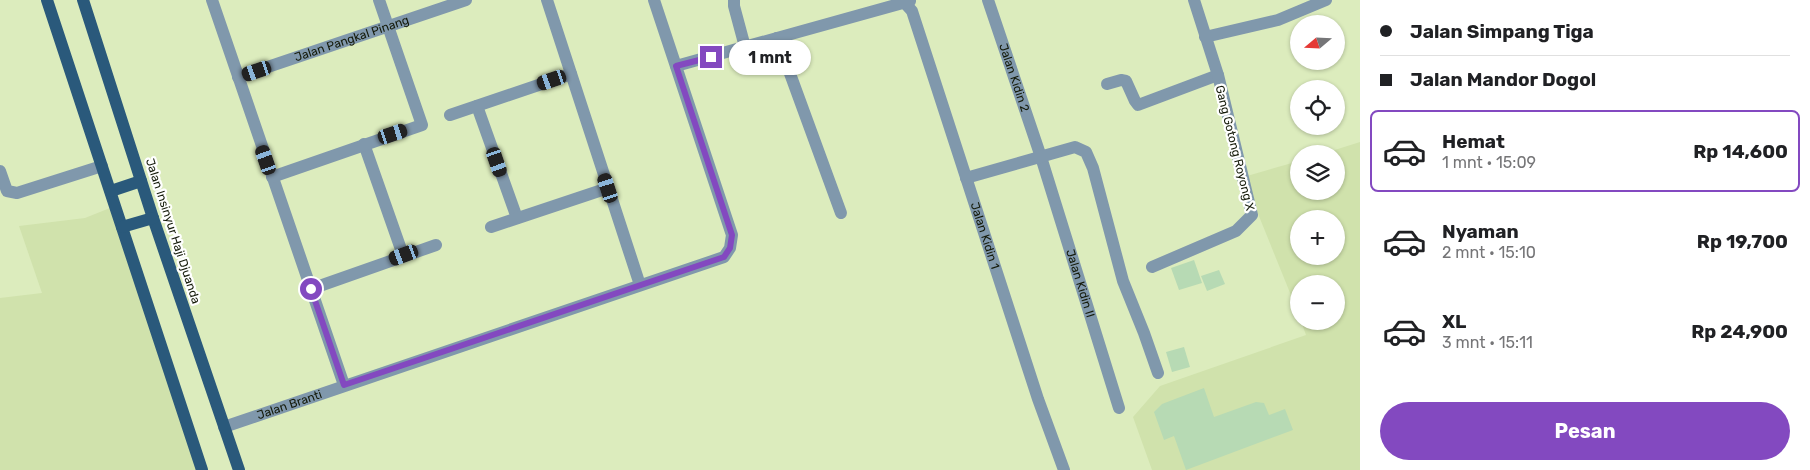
<!DOCTYPE html>
<html lang="id">
<head>
<meta charset="utf-8">
<style>
  body { margin:0; font-family:Rubik,sans-serif; background:#f6f6f6; color:#202124; height:100vh; display:flex; flex-direction:column; font-size:19px; white-space:nowrap }
  * { box-sizing:border-box; margin:0 }
  p { font-size:16px; color:#757577 }
  .icon { flex:none; width:28px; height:28px; fill:none; stroke:currentColor; stroke-width:2; stroke-linecap:round; stroke-linejoin:round }
  .map { position:relative; flex:1; overflow:hidden }
  .details { display:flex; flex-direction:column; background:#fff; width:450px }
  .details>* { flex:none }
  .hud { display:grid; align-content:center; height:110px; padding:0 20px; background:#fff }
  .needle { width:32px; rotate:251deg }
  .controls { position:absolute; left:1290px; top:15px; display:grid; gap:10px }
  .controls a { display:grid; place-items:center; width:55px; height:55px; border-radius:50%; background:#fff; box-shadow:0 1px 4px #0004; font-size:25px }
  .end { position:absolute; width:22px; height:22px; margin:-11px; border:6px solid #8349c0; background:#fff; box-shadow:0 0 0 2px #fff }
  .from { border-radius:50% }
  .bubble { position:absolute; height:35px; border-radius:18px; background:#fff; box-shadow:0 1px 4px #0004; font-size:16px; font-weight:700; line-height:35px; text-align:center }
  .car { position:absolute; width:15px; height:30px; margin:-15px -8px; border-radius:6px; box-shadow:0 0 4px 1px #0007; background:linear-gradient(#222 24%,#8ab4d8 0 40%,#222 0 76%,#8ab4d8 0 86%,#222 0) }
  .hud b { display:flex; align-items:center; gap:18px; height:48px; font-size:19px }
  .hud b+b { border-top:1px solid #e0e0e0 }
  .hud i { width:12px; height:12px; background:#202124 }
  ul { padding:0; list-style:none }
  li { display:flex; align-items:center; gap:15px; height:82px; margin:0 10px 8px; padding:0 10px; border:2px solid transparent; border-radius:8px }
  li div { flex:1 }
  li b { display:block; font-size:19px }
  li em { font-style:normal; font-weight:700 }
  li.on { border-color:#8349c0 }
  li>.icon { width:45px; height:45px; stroke-width:1.5 }
  .button { display:flex; gap:10px; margin-top:auto; padding:10px 20px }
  .button a { flex:1; height:58px; border-radius:30px; background:#8349c0; color:#fff; font-size:20px; font-weight:700; line-height:58px; text-align:center }
  main { display:flex; flex:1; min-height:0 }
  .map>svg:first-child { display:block }
</style>
</head>
<body>
<main>
<div class="map">
<svg width="1360" height="470" viewBox="0 0 1360 470">
  <rect width="100%" height="100%" fill="#dcecbd"/>
  <g fill="#d0e2ac" fill-rule="evenodd">
    <path d="M1360,142V470H1152L1133,417L1160,386L1306,335L1301,321H1336V284H1299V315L1252,199L1247,176L1299,161V191H1336V154H1322ZM1299,219H1336V256H1299Z"/>
    <polygon points="115,206 202,470 0,470 0,298 42,293 19,226 85,218"/>
  </g>
  <g fill="#b7dab4">
    <polygon points="1194,260 1202,283 1179,290 1171,268"/>
    <polygon points="1219,270 1225,284 1207,291 1201,276"/>
    <polygon points="1184,347 1190,367 1172,372 1166,352"/>
    <polygon points="1204,388 1214,417 1256,402 1264,403 1269,415 1285,409 1293,430 1186,470 1174,436 1164,440 1154,412 1162,404"/>
  </g>
  <g fill="none" stroke-linecap="round" stroke-linejoin="round">
    <g stroke="#8098ac" stroke-width="12">
      <polyline points="212,0 344,385"/>
      <polyline points="547,0 640,285"/>
      <polyline points="734,0 734,6 745,47"/>
      <path id="s1" d="M902,0L912,11L1038,399L1064,470"/>
      <path id="s2" d="M988,0L1041,157L1119,408"/>
      <polyline points="1205,37 1278,20 1326,0"/>
      <polyline points="777,38 841,213"/>
      <polyline points="676,66 910,1"/>
      <path id="s3" d="M238,77L466,0"/>
      <polyline points="1107,84 1121,80 1126,81 1135,101 1138,105 1218,75"/>
      <polyline points="477,106 517,218"/>
      <polyline points="450,115 571,74"/>
      <polyline points="364,144 403,255"/>
      <polyline points="0,171 7,191 17,193 102,166"/>
      <polyline points="272,177 422,125 379,0"/>
      <polyline points="966,178 1075,147 1086,152 1093,168 1123,281 1144,333 1158,373"/>
      <polyline points="491,227 608,188"/>
      <polyline points="1152,267 1236,231 1252,215 1218,75 1194,0"/>
      <polyline points="311,289 436,245"/>
      <path id="s4" d="M224,427L724,257L730,248L732,235L654,0"/>
    </g>
    <g stroke="#2a597b" stroke-width="12">
      <polyline points="47,0 202,470"/>
      <polyline points="83,0 153,218 239,470"/>
      <polyline points="111,191 141,181"/>
      <polyline points="122,227 153,218"/>
    </g>
  </g>
  <g fill="none" stroke-linecap="round" stroke-linejoin="round">
    <polyline stroke="#8349c0" stroke-width="6" points="311,289 344,385 724,257 730,248 732,235 676,66 711,57"/>
  </g>
  <g text-anchor="middle" dominant-baseline="central" stroke-width="4.5" stroke-linejoin="round" paint-order="stroke">
    <g font-size="12" fill="#141a09" stroke="#fff">
      <text stroke="none"><textPath href="#s3" startOffset="120">Jalan Pangkal Pinang</textPath></text>
      <text stroke="none"><textPath href="#s2" startOffset="82">Jalan Kidin 2</textPath></text>
      <text transform="translate(1235 148) rotate(76)">Gang Gotong Royong X</text>
      <text transform="translate(173 231) rotate(72)">Jalan Insinyur Haji Djuanda</text>
      <text stroke="none"><textPath href="#s1" startOffset="251">Jalan Kidin 1</textPath></text>
      <text stroke="none"><textPath href="#s2" startOffset="298">Jalan Kidin II</textPath></text>
      <text stroke="none"><textPath href="#s4" startOffset="69">Jalan Branti</textPath></text>
    </g>
  </g>
</svg>
<div class="controls">
<a><svg class="needle" viewBox="-14 -14 28 28"><path d="M0-13l5 13h-10z" fill="#e53935"/><path d="M0 13l5-13h-10z" fill="#757577"/></svg></a>
<a><svg class="icon" aria-label="locate" viewBox="0 0 24 24"><circle cx="12" cy="12" r="6"/><path d="M12 2v4M12 18v4M2 12h4M18 12h4"/></svg></a>
<a><svg class="icon" aria-label="layers" viewBox="0 0 24 24"><path d="M12 4l9 5-9 5-9-5zM3 14l9 5 9-5"/></svg></a>
<a>+</a>
<a>−</a>
</div>
<i class="end from" style="left:311px;top:289px"></i>
<i class="end" style="left:711px;top:57px"></i>
<div class="bubble" style="left:729px;top:40px;width:82px">1 mnt</div>
<i class="car" style="left:257px;top:71px;rotate:251deg"></i>
<i class="car" style="left:552px;top:80px;rotate:251deg"></i>
<i class="car" style="left:393px;top:134px;rotate:72deg"></i>
<i class="car" style="left:266px;top:160px;rotate:341deg"></i>
<i class="car" style="left:497px;top:162px;rotate:161deg"></i>
<i class="car" style="left:608px;top:188px;rotate:342deg"></i>
<i class="car" style="left:404px;top:255px;rotate:250deg"></i>
</div>
<section class="details">
<div class="hud">
<b><i class="from"></i>Jalan Simpang Tiga</b>
<b><i></i>Jalan Mandor Dogol</b>
</div>
<ul>
<li class="on"><svg class="icon" aria-label="car" viewBox="0 0 24 24"><path d="M5 17H2v-5l4-1 3-4h7l3 4 3 1v5h-3M9 17h6M6 11h13"/><circle cx="7" cy="17" r="2"/><circle cx="17" cy="17" r="2"/></svg><div><b>Hemat</b><p>1 mnt · 15:09</p></div><em>Rp 14,600</em></li>
<li><svg class="icon" aria-label="car" viewBox="0 0 24 24"><path d="M5 17H2v-5l4-1 3-4h7l3 4 3 1v5h-3M9 17h6M6 11h13"/><circle cx="7" cy="17" r="2"/><circle cx="17" cy="17" r="2"/></svg><div><b>Nyaman</b><p>2 mnt · 15:10</p></div><em>Rp 19,700</em></li>
<li><svg class="icon" aria-label="car" viewBox="0 0 24 24"><path d="M5 17H2v-5l4-1 3-4h7l3 4 3 1v5h-3M9 17h6M6 11h13"/><circle cx="7" cy="17" r="2"/><circle cx="17" cy="17" r="2"/></svg><div><b>XL</b><p>3 mnt · 15:11</p></div><em>Rp 24,900</em></li>
</ul>
<div class="button"><a>Pesan</a></div>
</section>
</main>
</body>
</html>
